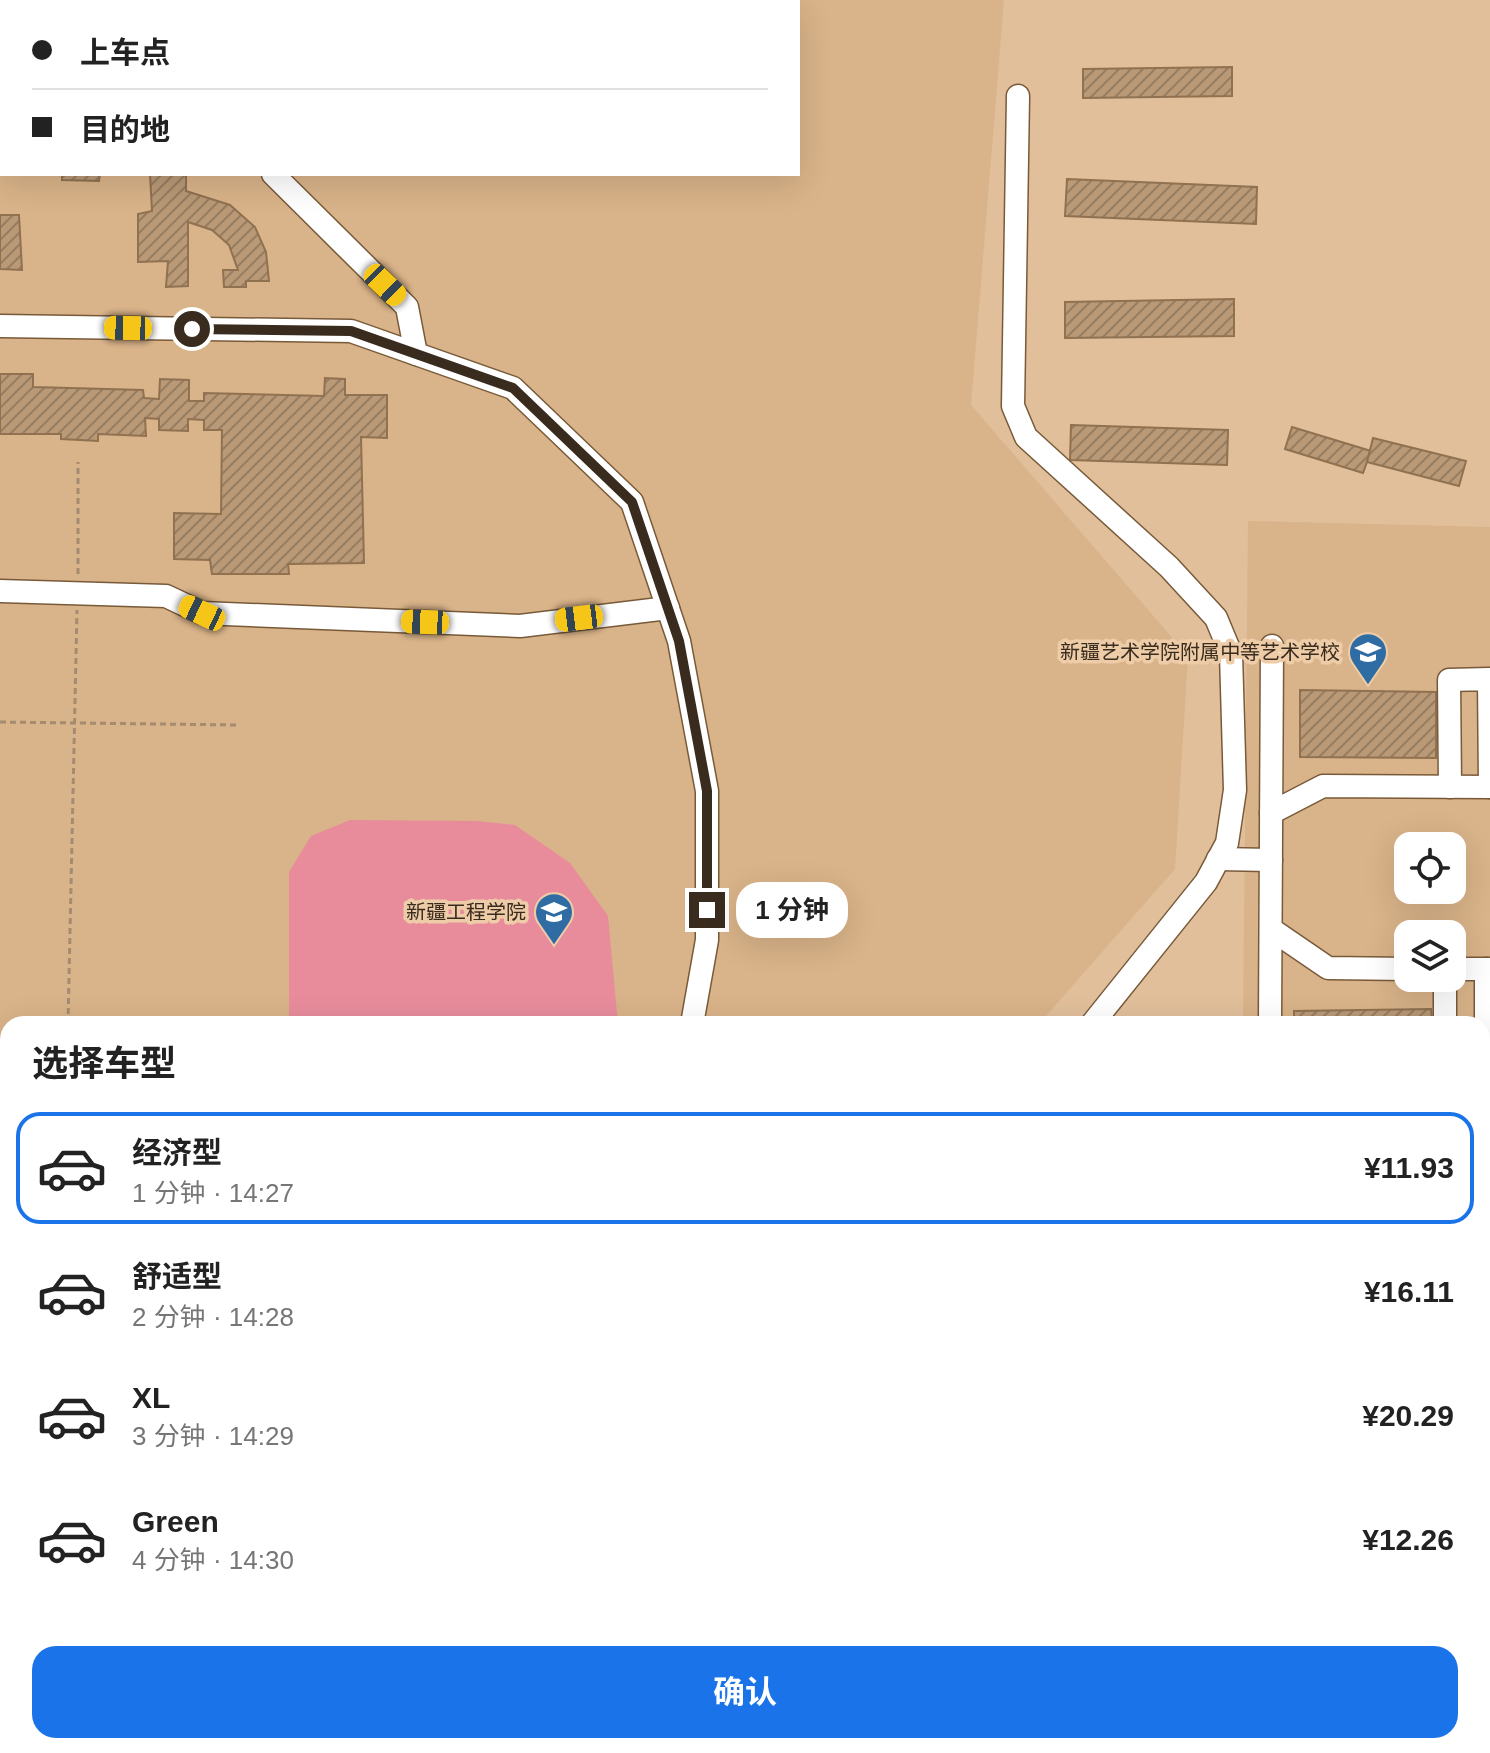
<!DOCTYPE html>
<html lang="zh">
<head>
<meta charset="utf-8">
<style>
  body { margin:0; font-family:Arial,"Noto Sans SC",sans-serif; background:#f2f2f2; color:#222; height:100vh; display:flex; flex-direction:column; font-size:30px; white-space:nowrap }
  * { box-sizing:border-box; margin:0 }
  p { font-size:26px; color:#767676 }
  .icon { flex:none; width:44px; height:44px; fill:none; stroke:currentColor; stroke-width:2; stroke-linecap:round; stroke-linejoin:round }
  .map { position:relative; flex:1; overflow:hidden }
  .drawer { position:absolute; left:0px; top:1016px; width:1490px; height:738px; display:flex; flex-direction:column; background:#fff; border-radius:24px 24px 0 0; box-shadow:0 8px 32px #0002 }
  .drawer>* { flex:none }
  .guide { position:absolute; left:0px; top:0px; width:800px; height:176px; box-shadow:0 8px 32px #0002; display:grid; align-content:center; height:176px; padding:0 32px; background:#fff }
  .controls { position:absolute; left:1394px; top:832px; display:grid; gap:16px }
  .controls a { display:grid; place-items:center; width:72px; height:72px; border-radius:16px; background:#fff; box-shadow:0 8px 32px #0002; font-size:40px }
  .end { position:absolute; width:36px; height:36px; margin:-18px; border:10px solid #392c1e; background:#fff; box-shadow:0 0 0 4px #fff }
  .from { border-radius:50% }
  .bubble { position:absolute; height:56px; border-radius:24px; background:#fff; box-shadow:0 8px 32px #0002; font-size:26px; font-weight:700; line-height:56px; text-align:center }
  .car { position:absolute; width:24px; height:48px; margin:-24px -12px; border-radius:10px; box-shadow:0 0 6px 2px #0007; background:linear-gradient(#f5c518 24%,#345 0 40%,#f5c518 0 76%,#345 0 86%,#f5c518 0) }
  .guide b { display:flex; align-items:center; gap:28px; height:76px; font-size:30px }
  .guide b+b { border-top:2px solid #e0e0e0 }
  .guide i { width:20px; height:20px; background:#222 }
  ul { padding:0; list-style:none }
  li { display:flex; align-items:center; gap:24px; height:112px; margin:0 16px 12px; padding:0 16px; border:4px solid transparent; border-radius:24px }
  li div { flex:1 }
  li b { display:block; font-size:30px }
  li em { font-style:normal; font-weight:700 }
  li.on { border-color:#1a73e8 }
  li>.icon { width:72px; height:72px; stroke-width:1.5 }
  h2 { padding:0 32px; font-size:36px; line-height:96px }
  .cta { display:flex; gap:16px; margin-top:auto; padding:16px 32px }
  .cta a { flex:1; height:92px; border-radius:24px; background:#1a73e8; color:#fff; font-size:32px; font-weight:700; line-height:92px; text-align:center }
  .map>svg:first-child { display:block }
</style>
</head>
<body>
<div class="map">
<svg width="1490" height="1753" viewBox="0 0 1490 1753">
  <defs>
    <pattern id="building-hatch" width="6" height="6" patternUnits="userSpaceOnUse" patternTransform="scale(2)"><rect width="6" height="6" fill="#b99976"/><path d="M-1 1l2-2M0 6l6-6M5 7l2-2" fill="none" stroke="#977d60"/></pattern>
  </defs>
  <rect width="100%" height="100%" fill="#e1bf9b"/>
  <g fill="#d9b389" fill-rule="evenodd">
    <path d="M0,0H1004L971,405L1188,656L1175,869L1039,1024H8V1746H929L931,1753H0ZM2,2H798V174H2Z"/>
    <path d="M1248,521L1490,527V1140H1482V1024H1243ZM1408,846H1452V890H1408ZM1408,934H1452V978H1408Z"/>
    <polygon points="1490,1178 1490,1753 968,1753 966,1746 1482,1746 1482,1183"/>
  </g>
  <polygon fill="#e88c9c" points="350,820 476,821 515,825 570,863 608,916 618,1024 289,1024 289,872 311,836"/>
  <g fill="url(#building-hatch)" stroke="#907150" stroke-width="2">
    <polygon points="1232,67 1232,96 1083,98 1083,69"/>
    <polygon points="62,174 100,174 99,181 62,180"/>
    <polygon points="150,174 186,174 186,191 230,205 255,227 266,252 269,281 246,281 246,287 224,287 223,270 238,270 229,245 212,230 188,222 188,286 166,287 168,261 138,262 138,214 152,211"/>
    <polygon points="1067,179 1257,187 1256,224 1065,216"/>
    <polygon points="0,215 19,215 22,270 0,269"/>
    <polygon points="1234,299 1234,336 1065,338 1065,302"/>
    <polygon points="0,374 33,374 33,387 143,390 144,398 159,399 160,379 189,380 189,401 204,401 204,393 324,396 325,378 345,379 345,395 387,395 387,438 361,437 364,563 288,564 289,574 212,574 210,560 174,559 174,513 221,514 222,430 204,430 204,420 188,419 188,431 159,430 159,419 145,418 146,436 98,434 98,441 61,439 61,434 0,434"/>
    <polygon points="1071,425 1228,430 1227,465 1070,460"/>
    <polygon points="1292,427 1371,451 1363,473 1285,449"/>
    <polygon points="1373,438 1466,461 1459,486 1367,462"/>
    <polygon points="1300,690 1436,692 1436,758 1300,757"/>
    <polygon points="1431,1009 1432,1024 1294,1024 1294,1011"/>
    <polygon points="1482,1745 1490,1753 1408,1753 1419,1746"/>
    <polygon points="402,1746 477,1746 490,1753 414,1753"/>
    <polygon points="598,1746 696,1746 695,1753 611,1753"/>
    <polygon points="799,1746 838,1746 834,1753 812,1753"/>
  </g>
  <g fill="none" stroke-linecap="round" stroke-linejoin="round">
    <g stroke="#785a39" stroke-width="25">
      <g id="minor">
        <polyline points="150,0 152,2"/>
        <polyline points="1018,96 1013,406 1026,437 1169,567 1216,618 1231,654 1235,790 1227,843 1206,882 1092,1024"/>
        <polyline points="273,174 407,307 416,354"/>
        <polyline points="0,326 351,331 513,388 632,502 679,641 707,791 707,940 692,1024"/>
        <polyline points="0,591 166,596 202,613 520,626 668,608"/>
        <polyline points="1450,787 1449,680 1489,679 1490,787"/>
        <polyline points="1271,813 1323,786 1490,787"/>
        <polyline points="1218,859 1271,860"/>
        <polyline points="1271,929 1328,968 1408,969"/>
        <polyline points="1452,969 1490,969"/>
        <polyline points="1445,978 1445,1024"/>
        <polyline points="1270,1024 1272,646"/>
        <polyline points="1482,1084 1486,1084 1486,969"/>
        <polyline points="1482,1153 1490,1151"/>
        <polyline points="0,1330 8,1331"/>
        <polyline points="0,1527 8,1527"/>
        <polyline points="1482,1704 1490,1703"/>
        <polyline points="33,1746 33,1753"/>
        <polyline points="952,1746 954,1753"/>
        <polyline points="106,1753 106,1746"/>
        <polyline points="1347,1753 1360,1746"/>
      </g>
    </g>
    <g stroke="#a58b6f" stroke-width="3" stroke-dasharray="6 4" stroke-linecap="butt">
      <polyline points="78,574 78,462"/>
      <polyline points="0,722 238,725"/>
      <polyline points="68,1024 77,610"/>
      <polyline points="1482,1538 1490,1547"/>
      <polyline points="1482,1628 1490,1635"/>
    </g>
    <use href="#minor" stroke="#fff" stroke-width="22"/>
  </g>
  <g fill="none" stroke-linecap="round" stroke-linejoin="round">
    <polyline stroke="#392c1e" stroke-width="10" points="192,329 351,331 513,388 632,502 679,641 707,791 707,910"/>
  </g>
  <defs>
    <g id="school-pin" transform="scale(2)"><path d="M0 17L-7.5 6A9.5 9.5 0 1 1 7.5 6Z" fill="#2f6ca3" stroke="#eecca8"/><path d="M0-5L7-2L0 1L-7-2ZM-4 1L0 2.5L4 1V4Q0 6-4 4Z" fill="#fff"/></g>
    <g id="university-pin" transform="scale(2)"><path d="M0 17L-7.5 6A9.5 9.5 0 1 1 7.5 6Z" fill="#2f6ca3" stroke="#eecca8"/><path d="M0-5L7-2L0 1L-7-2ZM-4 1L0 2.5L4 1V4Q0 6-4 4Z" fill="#fff"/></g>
  </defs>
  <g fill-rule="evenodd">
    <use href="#school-pin" x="1368" y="652"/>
    <use href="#university-pin" x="554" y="912"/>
  </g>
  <g text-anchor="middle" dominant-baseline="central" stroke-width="7" stroke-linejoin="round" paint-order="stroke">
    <g font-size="20" fill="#392c1e" stroke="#eecca8" text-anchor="end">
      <text x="1340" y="652">新疆艺术学院附属中等艺术学校</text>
      <text x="526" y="912">新疆工程学院</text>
    </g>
  </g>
</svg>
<div class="controls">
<a><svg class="icon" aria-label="locate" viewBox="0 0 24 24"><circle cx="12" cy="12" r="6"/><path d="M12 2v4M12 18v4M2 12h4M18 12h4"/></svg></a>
<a><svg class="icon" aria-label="layers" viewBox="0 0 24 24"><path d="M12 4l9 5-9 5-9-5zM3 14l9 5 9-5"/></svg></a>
</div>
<i class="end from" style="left:192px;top:329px"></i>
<i class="end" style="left:707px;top:910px"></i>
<div class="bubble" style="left:736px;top:882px;width:112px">1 分钟</div>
<i class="car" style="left:385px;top:285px;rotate:134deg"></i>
<i class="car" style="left:128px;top:328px;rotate:271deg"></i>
<i class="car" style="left:202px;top:613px;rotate:295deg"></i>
<i class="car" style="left:579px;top:618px;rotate:263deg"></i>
<i class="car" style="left:425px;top:622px;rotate:272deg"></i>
<div class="guide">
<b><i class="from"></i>上车点</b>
<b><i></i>目的地</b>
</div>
<section class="drawer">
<h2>选择车型</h2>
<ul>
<li class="on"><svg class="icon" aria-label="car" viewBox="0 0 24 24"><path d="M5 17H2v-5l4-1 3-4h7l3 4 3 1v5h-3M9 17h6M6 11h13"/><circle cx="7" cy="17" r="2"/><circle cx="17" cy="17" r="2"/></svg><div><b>经济型</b><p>1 分钟 · 14:27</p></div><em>¥11.93</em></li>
<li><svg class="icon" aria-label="car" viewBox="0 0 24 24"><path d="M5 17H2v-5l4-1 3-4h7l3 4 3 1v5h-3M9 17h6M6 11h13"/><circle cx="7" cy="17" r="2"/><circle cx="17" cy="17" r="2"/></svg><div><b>舒适型</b><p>2 分钟 · 14:28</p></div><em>¥16.11</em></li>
<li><svg class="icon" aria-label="car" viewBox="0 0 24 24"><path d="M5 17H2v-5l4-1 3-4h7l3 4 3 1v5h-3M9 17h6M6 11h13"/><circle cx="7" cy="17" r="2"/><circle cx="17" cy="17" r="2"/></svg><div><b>XL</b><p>3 分钟 · 14:29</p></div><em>¥20.29</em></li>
<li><svg class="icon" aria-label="car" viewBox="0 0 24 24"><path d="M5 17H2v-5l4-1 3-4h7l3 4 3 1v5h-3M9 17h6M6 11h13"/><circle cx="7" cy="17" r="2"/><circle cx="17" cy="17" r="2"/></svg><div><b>Green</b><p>4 分钟 · 14:30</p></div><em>¥12.26</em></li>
</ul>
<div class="cta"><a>确认</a></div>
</section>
</div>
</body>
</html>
